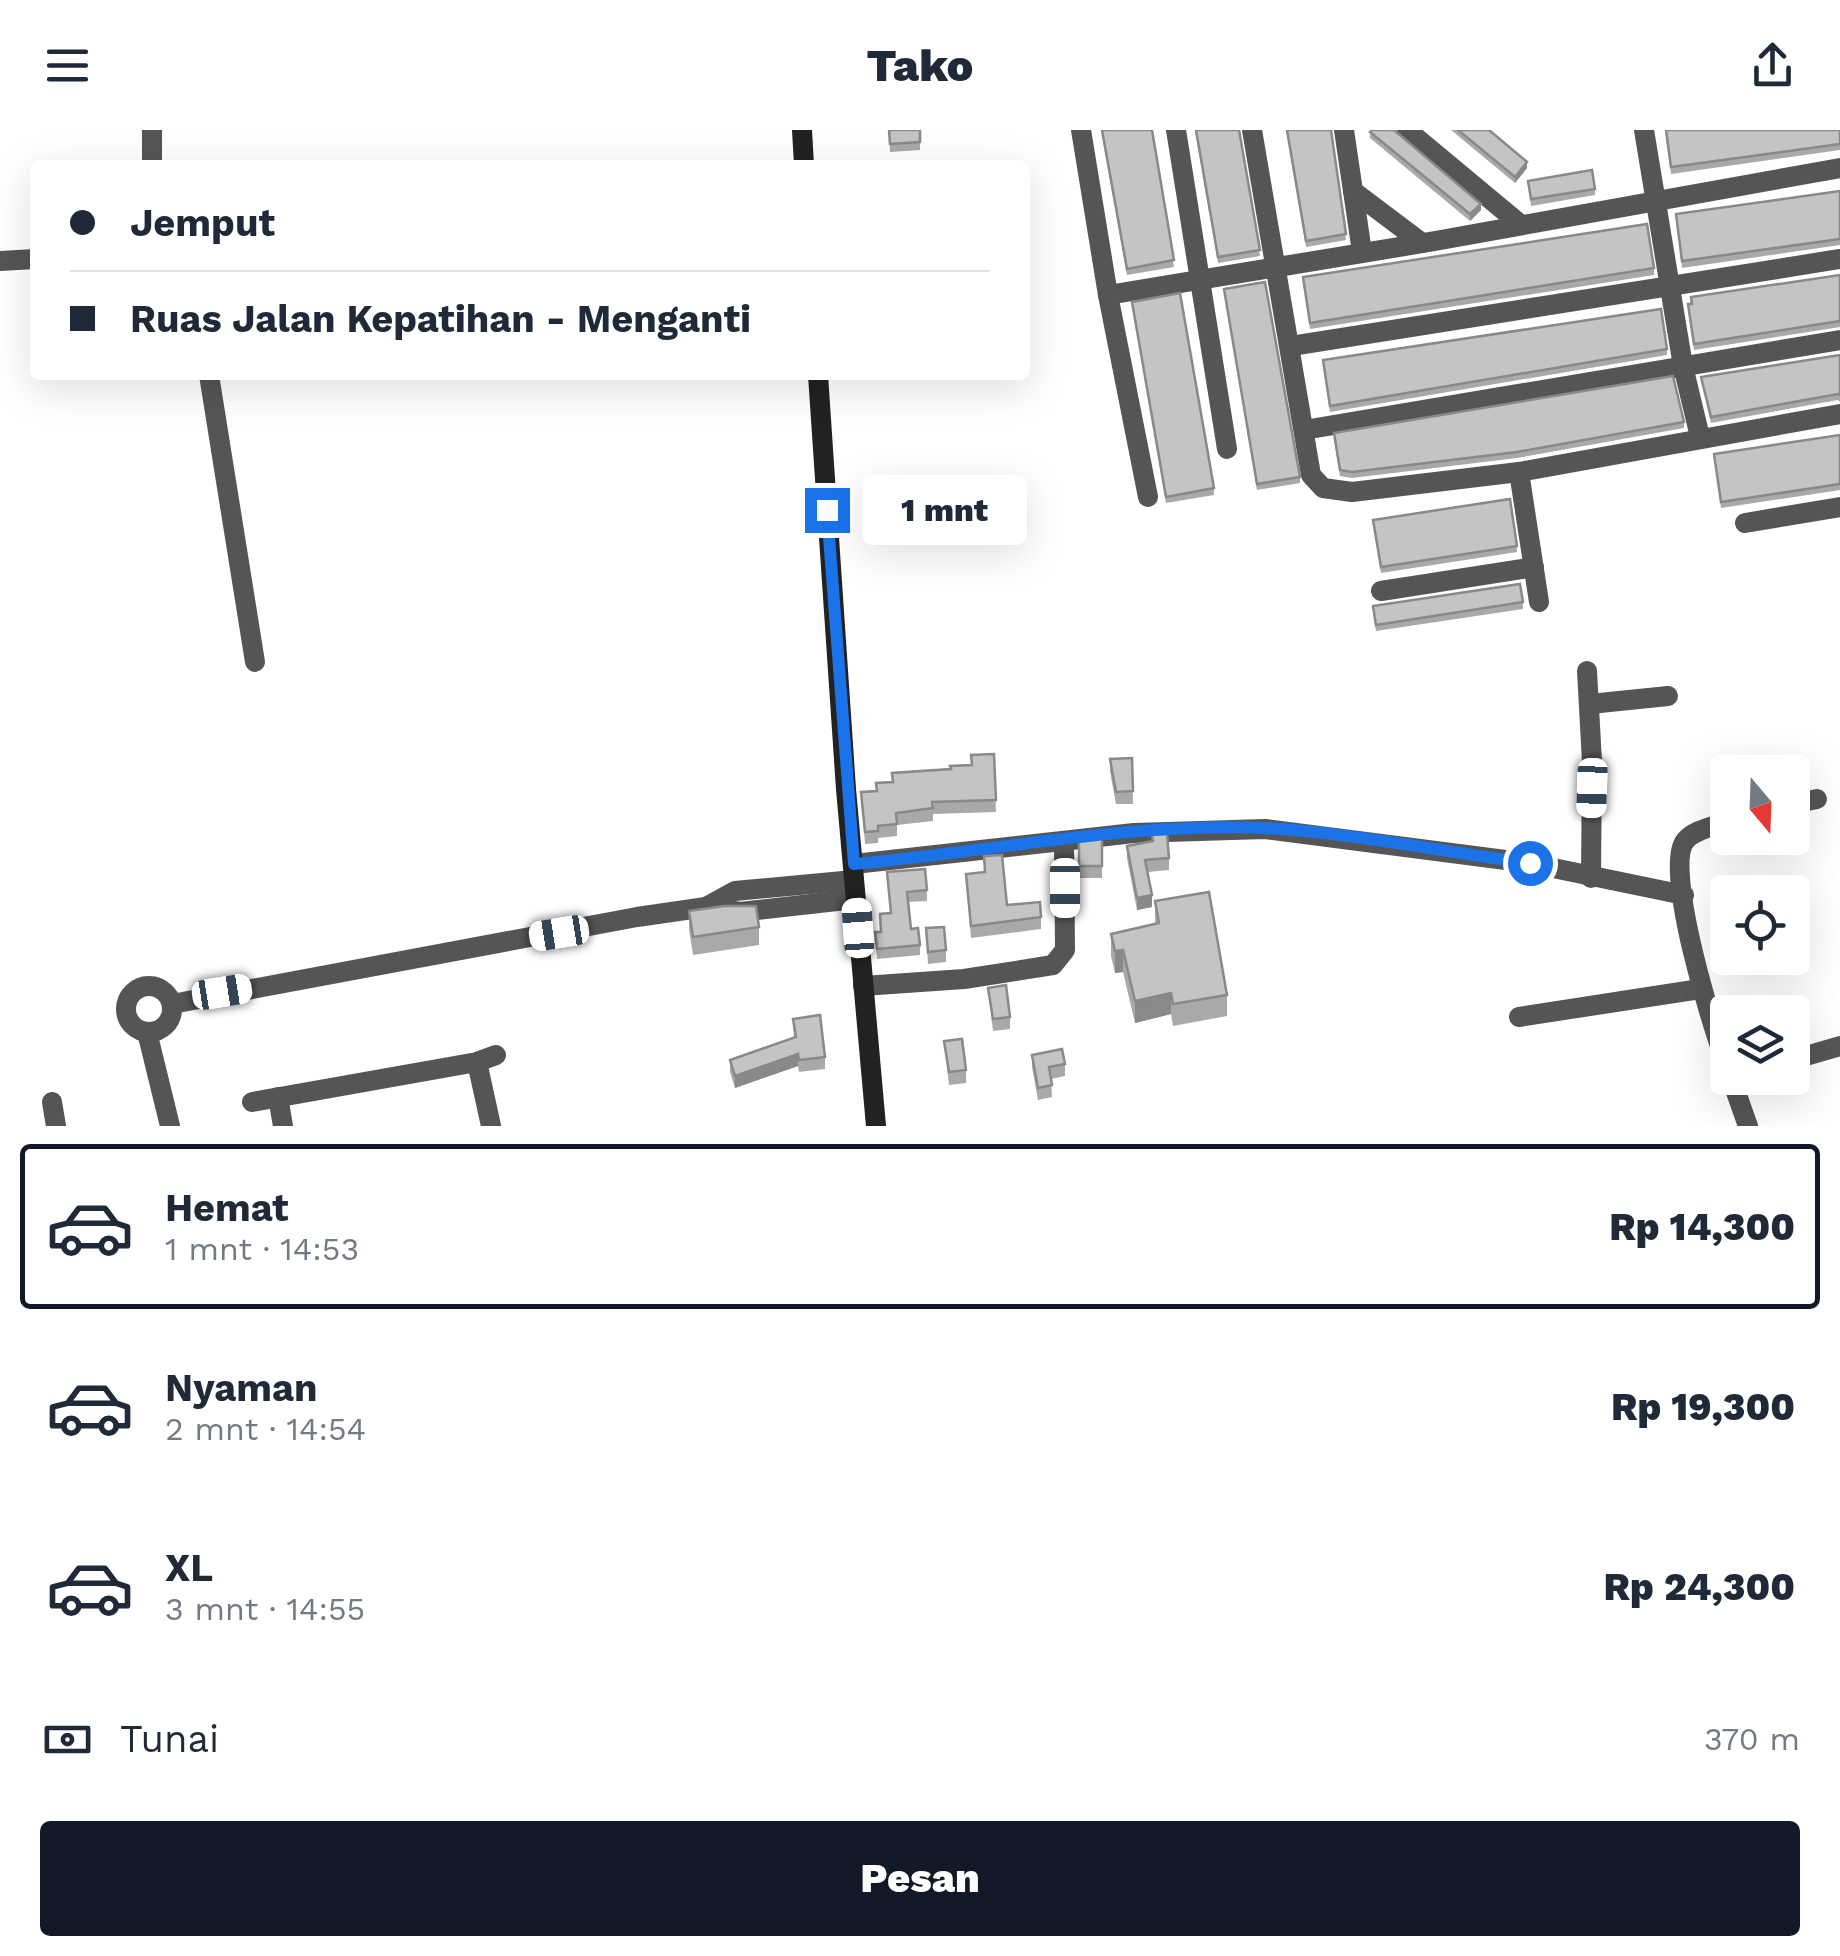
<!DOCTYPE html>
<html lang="id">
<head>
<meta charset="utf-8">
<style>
  body { margin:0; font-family:"Work Sans",sans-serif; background:#f6f6f7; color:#1f2937; height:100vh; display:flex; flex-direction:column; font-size:38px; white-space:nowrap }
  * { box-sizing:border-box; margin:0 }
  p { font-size:32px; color:#747a83 }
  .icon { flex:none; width:55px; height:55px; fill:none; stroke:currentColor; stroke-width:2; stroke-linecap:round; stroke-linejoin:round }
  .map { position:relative; height:996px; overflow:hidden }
  .drawer { display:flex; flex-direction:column; background:#fff; flex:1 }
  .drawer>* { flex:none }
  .hud { position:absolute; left:30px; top:30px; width:1000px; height:220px; border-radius:10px; box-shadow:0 10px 40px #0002; display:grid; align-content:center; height:220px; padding:0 40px; background:#fff }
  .needle { width:65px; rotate:161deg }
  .buttons { position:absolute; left:1710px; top:625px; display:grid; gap:20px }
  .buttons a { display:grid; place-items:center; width:100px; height:100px; border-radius:10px; background:#fff; box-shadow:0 10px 40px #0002; font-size:50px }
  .end { position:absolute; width:45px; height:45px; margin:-22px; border:12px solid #1a73e8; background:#fff; box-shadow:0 0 0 5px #fff }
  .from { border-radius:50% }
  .bubble { position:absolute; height:70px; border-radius:10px; background:#fff; box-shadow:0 10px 40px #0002; font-size:32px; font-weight:800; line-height:70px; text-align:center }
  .car { position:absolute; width:30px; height:60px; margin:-30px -15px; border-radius:12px; box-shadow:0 0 8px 2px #0007; background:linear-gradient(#fff 24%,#345 0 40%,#fff 0 76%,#345 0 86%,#fff 0) }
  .hud b { display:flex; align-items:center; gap:35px; height:95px; font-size:38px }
  .hud b+b { border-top:2px solid #e0e1e3 }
  .hud i { width:25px; height:25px; background:#1f2937 }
  ul { padding:18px 0 0; list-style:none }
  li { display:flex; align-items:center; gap:30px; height:165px; margin:0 20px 15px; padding:0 20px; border:5px solid transparent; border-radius:10px }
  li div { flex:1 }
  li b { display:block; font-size:38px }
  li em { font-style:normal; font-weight:800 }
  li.on { border-color:#111827 }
  li>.icon { width:90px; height:90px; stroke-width:1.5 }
  .pay { display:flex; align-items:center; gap:25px; height:110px; padding:0 40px; font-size:38px }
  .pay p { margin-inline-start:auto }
  .cta { display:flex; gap:20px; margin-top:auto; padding:20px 40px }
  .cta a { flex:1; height:115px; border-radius:10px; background:#111827; color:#fff; font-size:40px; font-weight:800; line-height:115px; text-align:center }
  header { display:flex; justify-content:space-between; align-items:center; height:130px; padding:0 40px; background:#fff; font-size:45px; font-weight:800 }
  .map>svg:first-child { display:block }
</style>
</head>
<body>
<header><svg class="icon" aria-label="menu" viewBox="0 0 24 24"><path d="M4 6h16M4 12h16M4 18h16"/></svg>Tako<svg class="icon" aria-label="share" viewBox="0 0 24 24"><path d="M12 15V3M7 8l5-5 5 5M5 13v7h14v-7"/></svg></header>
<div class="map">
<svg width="1840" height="996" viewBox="0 0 1840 996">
  <rect width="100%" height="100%" fill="#fff"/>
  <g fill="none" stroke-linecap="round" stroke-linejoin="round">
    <g stroke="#555" stroke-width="20">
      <polyline points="152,0 152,35"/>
      <polyline points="1081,0 1108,165 1148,367"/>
      <polyline points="1176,0 1227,319"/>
      <polyline points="1252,0 1311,345 1323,358 1352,362 1519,342 1840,284"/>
      <polyline points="1344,0 1362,122"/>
      <polyline points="1407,0 1520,94"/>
      <polyline points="1644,0 1683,236 1700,307"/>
      <polyline points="1353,61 1422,113"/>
      <polyline points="0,131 35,129"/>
      <polyline points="1108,165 1435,111 1840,38"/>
      <polyline points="1291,216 1840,129"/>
      <polyline points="209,245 255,532"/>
      <polyline points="1304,300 1840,210"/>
      <polyline points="1519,342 1539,472"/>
      <polyline points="1745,393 1840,377"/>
      <polyline points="1381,461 1534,437"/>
      <polyline points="1587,541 1592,632 1591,748"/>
      <polyline points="1590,574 1668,566"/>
      <polyline points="1792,674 1817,669"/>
      <path d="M1728,691C1715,696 1693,700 1685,711C1663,739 1714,904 1728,938"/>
      <polyline points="854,734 1134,703 1265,699 1529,733 1684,765"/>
      <polyline points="706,777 735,761 854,750"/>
      <circle cx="149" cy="879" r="23"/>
      <polyline points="863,856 964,849 1053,835 1065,820 1064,711"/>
      <polyline points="172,874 637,787 706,777 740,782 855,769"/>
      <polyline points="1519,887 1700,859"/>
      <polyline points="147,902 170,996"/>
      <polyline points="1792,930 1840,916"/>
      <polyline points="477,932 491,996"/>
      <polyline points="1731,948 1748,996"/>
      <polyline points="278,967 283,996"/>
      <polyline points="52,972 56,996"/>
      <polyline points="252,972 477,932 496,925"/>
    </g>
    <g stroke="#222" stroke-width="20">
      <polyline points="802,0 804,35"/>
      <polyline points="818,245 846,659 876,996"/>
    </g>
  </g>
  <g fill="#a9a9a9">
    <polygon points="889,0 920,0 920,20 890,22"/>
    <polygon points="1101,0 1152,0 1174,137 1127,145"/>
    <polygon points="1195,0 1239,0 1260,126 1218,133"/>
    <polygon points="1286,0 1331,0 1346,110 1306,117"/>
    <polygon points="1451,0 1489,0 1527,38 1515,53"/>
    <polygon points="1665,0 1840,0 1840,20 1671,44"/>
    <polygon points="1370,2 1481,80 1470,91 1370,8"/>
    <polygon points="1528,51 1595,59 1595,65 1531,76"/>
    <polygon points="1840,61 1840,115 1682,138 1676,84"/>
    <polygon points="1654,138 1654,145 1310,199 1303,153 1303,147"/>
    <polygon points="1840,145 1840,197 1694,220 1688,180 1688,174 1691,174 1691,167"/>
    <polygon points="1224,159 1300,347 1300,353 1257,360"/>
    <polygon points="1132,172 1214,358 1214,365 1166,373"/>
    <polygon points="1667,219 1667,225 1330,282 1323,236 1323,230"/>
    <polygon points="1840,225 1840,272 1838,270 1711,293 1701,247"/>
    <polygon points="1684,292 1684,298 1517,328 1352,348 1340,346 1334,309 1334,303"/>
    <polygon points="1840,305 1840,360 1721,378 1714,324"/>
    <polygon points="1373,390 1517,416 1517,422 1381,443"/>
    <polygon points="1523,472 1523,479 1376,501 1373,482 1373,476"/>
    <polygon points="994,624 996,682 933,684 933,691 897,695 897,706 878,708 878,713 865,714 861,662 876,661 892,652 892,643 951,639 972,635"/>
    <polygon points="1132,628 1133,674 1116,674 1110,641 1110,629"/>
    <polygon points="1102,708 1102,748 1079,748 1079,711"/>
    <polygon points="1127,716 1169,728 1169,740 1148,742 1152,777 1137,780 1127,728"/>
    <polygon points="984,726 1007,775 1041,787 1041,799 971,808 966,744 984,742"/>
    <polygon points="887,742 927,760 927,771 908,772 911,799 920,815 920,825 877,829 875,802 881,802 880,784 890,783"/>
    <polygon points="1155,771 1227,865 1227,886 1173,896 1171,884 1135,893 1123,842 1115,843 1111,826 1111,804 1155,794"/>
    <polygon points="689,781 759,797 759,815 693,825 689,799"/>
    <polygon points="926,798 946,820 946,832 928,834"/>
    <polygon points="988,858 1010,887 1010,899 993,901"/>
    <polygon points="793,889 825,927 825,939 799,942 798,936 735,958 730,942 730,930 794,908"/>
    <polygon points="944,911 966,940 966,953 949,955"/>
    <polygon points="1032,925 1065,934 1065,946 1051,949 1052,967 1038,970 1032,937"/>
  </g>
  <g fill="#898989">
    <polygon points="1527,32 1527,38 1515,53 1515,47"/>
    <polygon points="1481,74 1481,80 1470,91 1470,84"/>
    <polygon points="1152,765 1152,777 1137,780 1137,768"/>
    <polygon points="1123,820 1123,842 1115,843 1115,821"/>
    <polygon points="1171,863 1171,884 1135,893 1135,871"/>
    <polygon points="798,924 798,936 735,958 735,946"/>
  </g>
  <g fill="#c4c4c4" stroke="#898989" stroke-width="2.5">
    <polygon points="889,0 920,0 920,12 890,14"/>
    <polygon points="1102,0 1152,0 1174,130 1127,139"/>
    <polygon points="1196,0 1239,0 1260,120 1218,127"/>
    <polygon points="1287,0 1331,0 1346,104 1306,111"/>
    <polygon points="1372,0 1394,0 1481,74 1470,84 1370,2"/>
    <polygon points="1458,0 1489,0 1527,32 1515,47"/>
    <polygon points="1666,0 1840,0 1840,14 1671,37"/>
    <polygon points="1592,40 1595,59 1531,69 1528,51"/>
    <polygon points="1840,61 1840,109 1682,131 1676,84"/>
    <polygon points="1647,94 1654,138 1310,193 1303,147"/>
    <polygon points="1840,145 1840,191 1694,214 1688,174 1692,174 1691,167"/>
    <polygon points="1265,152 1300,347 1257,354 1224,159"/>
    <polygon points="1180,163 1214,358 1166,367 1132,172"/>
    <polygon points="1661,179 1667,219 1330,276 1323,230"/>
    <polygon points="1840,225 1840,265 1838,264 1711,287 1701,247"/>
    <polygon points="1673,246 1684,292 1517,322 1352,342 1340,340 1334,303"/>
    <polygon points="1840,305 1840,354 1721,372 1714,324"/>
    <polygon points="1510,369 1517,416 1381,437 1373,390"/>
    <polygon points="1520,454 1523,472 1376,495 1373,476"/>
    <polygon points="994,624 996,670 932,672 933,678 896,683 897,694 878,696 878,701 865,702 861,662 877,661 876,653 893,652 892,643 951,639 950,636 972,635 971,625"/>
    <polygon points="1132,628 1133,661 1116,662 1110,629"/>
    <polygon points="1152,704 1167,704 1169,728 1145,730 1152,765 1137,768 1127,716 1153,711"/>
    <polygon points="1102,708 1102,736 1079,736 1079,711"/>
    <polygon points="1002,725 1007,775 1040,772 1041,787 971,796 966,744 985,742 984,726"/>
    <polygon points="925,739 927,760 907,762 911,799 918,798 920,815 877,819 875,802 881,802 880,784 891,783 887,742"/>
    <polygon points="1209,762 1227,865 1173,874 1171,863 1135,871 1123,820 1115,821 1111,804 1159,793 1155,771"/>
    <polygon points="724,776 756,776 759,797 693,807 689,781"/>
    <polygon points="944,797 946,820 928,822 926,798"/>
    <polygon points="1006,855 1010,887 993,889 988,858"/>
    <polygon points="820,885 825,927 799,930 798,924 735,946 730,930 796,907 793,889"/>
    <polygon points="962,909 966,940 949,942 944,911"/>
    <polygon points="1062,919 1065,934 1049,937 1052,955 1038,958 1032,925"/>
  </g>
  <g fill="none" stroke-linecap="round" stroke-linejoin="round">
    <path stroke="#1a73e8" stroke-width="12" d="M827,380L854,734C988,722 1131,692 1264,698C1353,703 1442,722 1530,733"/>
  </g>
</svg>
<div class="buttons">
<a><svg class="needle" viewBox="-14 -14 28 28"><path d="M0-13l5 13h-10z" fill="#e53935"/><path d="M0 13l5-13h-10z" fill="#747a83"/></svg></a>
<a><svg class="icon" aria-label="locate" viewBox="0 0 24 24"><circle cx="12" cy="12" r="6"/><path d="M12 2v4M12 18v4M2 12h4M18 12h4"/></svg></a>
<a><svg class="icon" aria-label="layers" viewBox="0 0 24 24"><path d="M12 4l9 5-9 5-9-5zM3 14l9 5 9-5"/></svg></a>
</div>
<i class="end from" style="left:1530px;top:733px"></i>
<i class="end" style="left:827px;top:380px"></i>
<div class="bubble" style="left:862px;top:345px;width:165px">1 mnt</div>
<i class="car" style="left:1592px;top:658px;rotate:182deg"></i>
<i class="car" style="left:1065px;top:758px;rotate:180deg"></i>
<i class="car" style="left:858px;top:798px;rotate:356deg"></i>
<i class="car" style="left:559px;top:803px;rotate:261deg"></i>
<i class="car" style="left:222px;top:862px;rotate:81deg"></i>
<div class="hud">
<b><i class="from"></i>Jemput</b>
<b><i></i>Ruas Jalan Kepatihan - Menganti</b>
</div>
</div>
<section class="drawer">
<ul>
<li class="on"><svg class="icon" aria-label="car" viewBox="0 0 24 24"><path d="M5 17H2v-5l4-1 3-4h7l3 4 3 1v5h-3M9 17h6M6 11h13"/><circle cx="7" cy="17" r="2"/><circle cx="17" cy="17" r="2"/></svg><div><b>Hemat</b><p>1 mnt · 14:53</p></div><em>Rp 14,300</em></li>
<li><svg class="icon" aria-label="car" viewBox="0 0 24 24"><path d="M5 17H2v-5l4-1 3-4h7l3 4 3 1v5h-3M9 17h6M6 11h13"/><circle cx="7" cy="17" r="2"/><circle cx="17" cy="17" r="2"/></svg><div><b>Nyaman</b><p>2 mnt · 14:54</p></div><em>Rp 19,300</em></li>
<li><svg class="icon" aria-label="car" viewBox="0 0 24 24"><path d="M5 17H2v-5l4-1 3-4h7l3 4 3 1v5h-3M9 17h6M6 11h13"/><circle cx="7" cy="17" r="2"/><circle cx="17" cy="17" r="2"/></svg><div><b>XL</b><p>3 mnt · 14:55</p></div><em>Rp 24,300</em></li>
</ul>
<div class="pay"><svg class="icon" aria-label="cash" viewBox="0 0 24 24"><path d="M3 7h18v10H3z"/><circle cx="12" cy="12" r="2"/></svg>Tunai<p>370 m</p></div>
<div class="cta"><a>Pesan</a></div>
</section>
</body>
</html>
